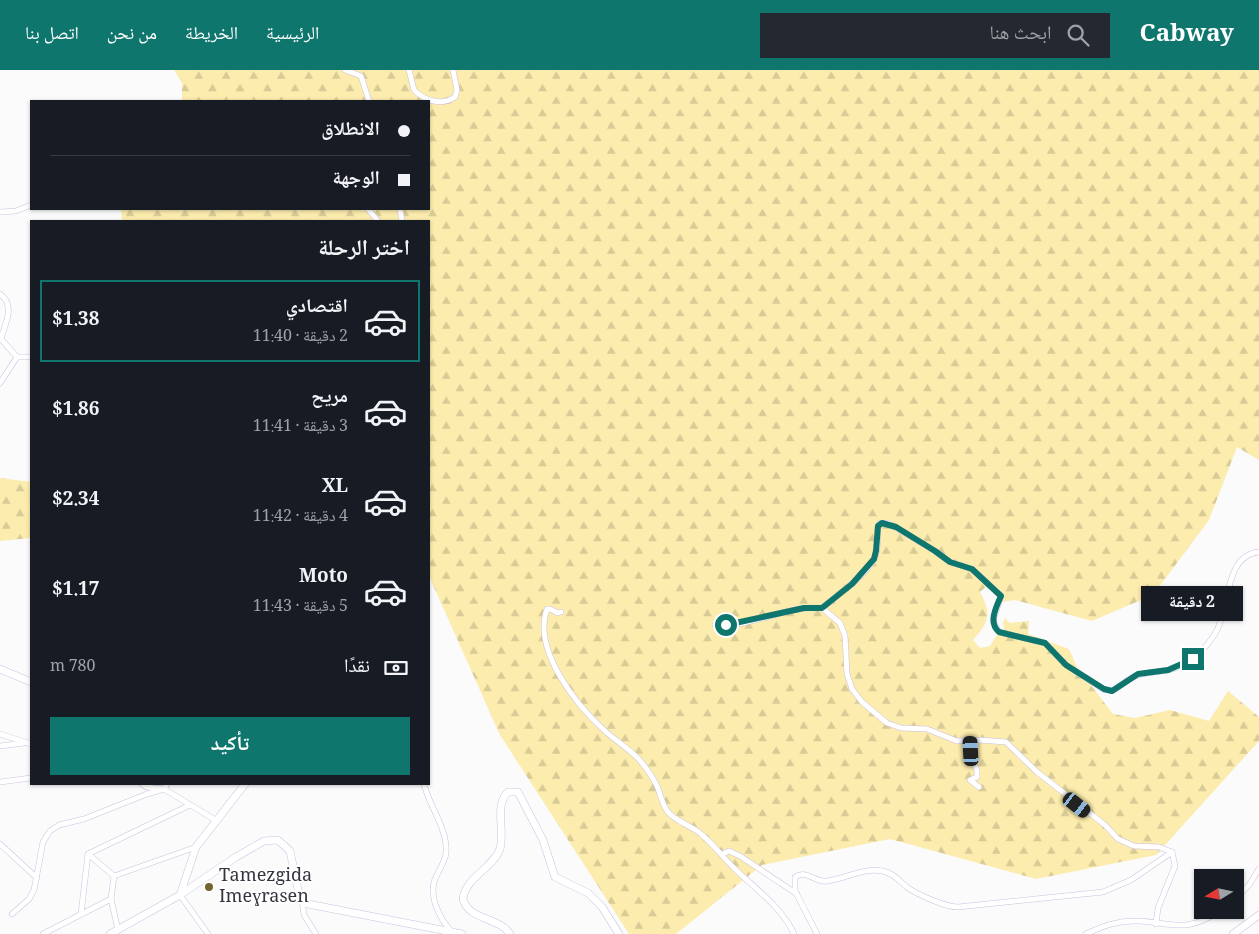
<!DOCTYPE html>
<html lang="ar">
<head>
<meta charset="utf-8">
<style>
  body { margin:0; font-family:Georgia,"Noto Naskh Arabic",serif; background:#242831; color:#f1f3f6; direction:rtl; height:100vh; display:flex; flex-direction:column; font-size:19px; white-space:nowrap }
  * { box-sizing:border-box; margin:0 }
  p { font-size:16px; color:#9ea1a6 }
  .icon { flex:none; width:28px; height:28px; fill:none; stroke:currentColor; stroke-width:2; stroke-linecap:round; stroke-linejoin:round }
  .map { position:relative; flex:1; overflow:hidden; direction:ltr }
  .side { position:absolute; left:30px; top:150px; width:400px; height:565px; display:flex; flex-direction:column; background:#171b24; border-radius:0px; box-shadow:0 1px 4px #0004; direction:rtl }
  .side>* { flex:none }
  .banner { position:absolute; left:30px; top:30px; width:400px; height:110px; border-radius:0px; box-shadow:0 1px 4px #0004; direction:rtl; display:grid; align-content:center; height:110px; padding:0 20px; background:#171b24 }
  .needle { width:32px; rotate:260deg }
  .fabs { position:absolute; left:1194px; top:799px; display:grid; gap:10px }
  .fabs a { display:grid; place-items:center; width:50px; height:50px; border-radius:0px; background:#171b24; box-shadow:0 1px 4px #0004; font-size:25px }
  .end { position:absolute; width:22px; height:22px; margin:-11px; border:6px solid #0f766e; background:#fff; box-shadow:0 0 0 2px #fff }
  .from { border-radius:50% }
  .bubble { position:absolute; height:35px; border-radius:0px; background:#171b24; box-shadow:0 1px 4px #0004; font-size:16px; font-weight:700; line-height:35px; text-align:center; direction:rtl }
  .car { position:absolute; width:15px; height:30px; margin:-15px -8px; border-radius:6px; box-shadow:0 0 4px 1px #0007; background:linear-gradient(#222 24%,#8ab4d8 0 40%,#222 0 76%,#8ab4d8 0 86%,#222 0) }
  .banner b { display:flex; align-items:center; gap:18px; height:48px; font-size:19px }
  .banner b+b { border-top:1px solid #363941 }
  .banner i { width:12px; height:12px; background:#f1f3f6 }
  ul { padding:0; list-style:none }
  li { display:flex; align-items:center; gap:15px; height:82px; margin:0 10px 8px; padding:0 10px; border:2px solid transparent; border-radius:0px }
  li div { flex:1 }
  li b { display:block; font-size:19px }
  li em { font-style:normal; font-weight:700 }
  li.on { border-color:#0f766e }
  li>.icon { width:45px; height:45px; stroke-width:1.5 }
  h2 { padding:0 20px; font-size:22px; line-height:60px }
  .pay { display:flex; align-items:center; gap:12px; height:55px; padding:0 20px; font-size:19px }
  .pay p { margin-inline-start:auto }
  .button { display:flex; gap:10px; margin-top:auto; padding:10px 20px }
  .button a { flex:1; height:58px; border-radius:0px; background:#0f766e; color:#fff; font-size:20px; font-weight:700; line-height:58px; text-align:center }
  header { display:flex; align-items:center; gap:30px; box-sizing:border-box; height:70px; padding:0 25px; background:#0f766e; color:#fff }
  header strong { font-size:24px }
  nav { display:flex; gap:28px; margin-inline-start:auto; font-size:18px }
  .search { width:350px; height:45px; background:#242831; display:flex; align-items:center; gap:12px; box-sizing:border-box; padding:0 18px; border-radius:0px; color:#9ea1a6; font-size:19px }
  .map>svg:first-child { display:block }
</style>
</head>
<body>
<header>
<strong>Cabway</strong>
<div class="search"><svg class="icon" aria-label="search" viewBox="0 0 24 24"><circle cx="10" cy="10" r="6"/><path d="M15 15l6 6"/></svg>ابحث هنا</div>
<nav><a>الرئيسية</a><a>الخريطة</a><a>من نحن</a><a>اتصل بنا</a></nav>
</header>
<div class="map">
<svg width="1259" height="864" viewBox="0 0 1259 864">
  <defs>
    <pattern id="forest-firs" width="22" height="20" patternUnits="userSpaceOnUse" patternTransform="scale(1.25)"><rect width="22" height="20" fill="#fcecad"/><path d="M5 1l3.5 6h-7zM16 11l3.5 6h-7z" fill="#d9cb96"/></pattern>
  </defs>
  <rect width="100%" height="100%" fill="#fbfbfb"/>
  <g fill="url(#forest-firs)">
    <path d="M174,0H1259V390L1237,377L1209,450L1153,525L1092,551L1015,530L1002,532L988,515L980,522C992,544 989,552 973,570L980,578L990,576L997,565L1004,560L1003,553L1005,548L1010,553L1029,551L1028,564L1069,579L1077,597L1113,644L1135,648L1170,640L1209,651L1228,621L1259,647V671L1156,785L1036,809L890,769L762,795L676,864H629L500,665L429,506V151H122L121,139H429V31H182V13Z"/>
    <polygon points="0,408 31,412 31,468 0,471"/>
  </g>
  <g fill="none" stroke-linecap="round" stroke-linejoin="round">
    <g stroke="#ccc0e0" stroke-width="6">
      <g id="street">
        <polyline points="345,0 361,6 369,31"/>
        <path d="M409,0L414,20C425,31 442,36 455,27L457,20L453,0"/>
        <polyline points="368,139 378,151"/>
        <polyline points="400,139 402,151"/>
        <polyline points="0,142 16,141 31,135"/>
        <path d="M0,224C16,236 5,253 1,269L17,287H31"/>
        <polyline points="0,313 17,287"/>
        <path d="M822,538C837,525 868,504 875,487C879,477 877,466 878,456L880,453H888L935,481L950,492L972,499L1001,526L993,551L999,562L1045,573L1066,595L1103,619L1112,621C1122,616 1128,607 1139,605C1148,602 1159,602 1169,600C1189,595 1206,579 1216,562C1230,538 1224,485 1259,482"/>
        <path d="M561,542L558,543L550,539H547C532,580 577,636 605,661C617,672 632,680 642,693C648,700 653,708 657,716C661,725 662,736 669,743C677,752 692,756 701,764C713,774 722,786 733,797C753,817 782,837 794,864"/>
        <path d="M715,555C751,558 786,535 822,538L840,553L845,566L847,604L852,619L862,632L887,653L901,658L927,659L957,671L980,670L1006,672L1037,702L1105,755L1118,769L1134,776L1159,777L1172,782L1175,796L1158,838L1156,854"/>
        <polyline points="0,664 31,674"/>
        <polyline points="971,671 972,690 977,700 977,707 970,710 979,717"/>
        <polyline points="0,676 24,673"/>
        <polyline points="0,712 31,708"/>
        <polyline points="142,714 146,717 164,719 217,751"/>
        <path d="M424,714C429,736 448,759 446,783C445,793 437,802 434,812C430,829 440,849 451,861"/>
        <polyline points="0,774 37,808"/>
        <polyline points="88,784 114,806"/>
        <polyline points="722,784 729,781 740,786 797,824"/>
        <polyline points="180,825 208,864"/>
        <polyline points="111,829 114,806 196,777"/>
        <polyline points="1235,829 1249,815 1259,799"/>
        <polyline points="302,830 304,845 316,864"/>
        <polyline points="12,844 29,829 34,820 43,772 50,761 59,755 84,749 147,724 164,719 167,714"/>
        <polyline points="81,844 88,784 190,735"/>
        <polyline points="43,864 111,829 118,860"/>
        <path d="M817,864L795,821V807C807,799 815,813 827,811C846,809 863,797 883,801C894,803 900,812 908,818C919,825 945,837 958,837L1103,822L1131,810L1172,782"/>
        <path d="M1086,864C1103,856 1119,850 1138,851C1175,853 1186,864 1221,840"/>
      </g>
    </g>
    <g stroke="#ccc0e0" stroke-width="8">
      <g id="secondary">
        <polyline points="0,599 31,612"/>
        <polyline points="180,825 196,777 245,714"/>
        <polyline points="110,864 180,825 236,787 264,771 278,770 290,781 299,824 302,830 308,834 462,864"/>
        <path d="M510,864C499,847 468,850 463,829C465,808 493,798 500,779C505,762 494,734 508,722H518L543,770L555,807L588,823L602,837L619,864"/>
        <polyline points="1233,864 1259,845"/>
      </g>
    </g>
    <use href="#street" stroke="#fff" stroke-width="5"/>
    <use href="#secondary" stroke="#fff" stroke-width="7"/>
  </g>
  <g fill="none" stroke-linecap="round" stroke-linejoin="round">
    <path stroke="#0f766e" stroke-width="6" d="M726,555L804,538H822L852,514L874,489L876,481L878,456L882,453L896,457L935,481L950,492L972,499L1001,526C996,537 988,553 999,562L1045,573L1066,595L1104,619L1112,621L1138,604L1168,600L1193,589"/>
  </g>
  <circle fill="#726532" stroke="#fff" stroke-width="2" cx="209" cy="817" r="5"/>
  <g text-anchor="middle" dominant-baseline="central" stroke-width="4" stroke-linejoin="round" paint-order="stroke">
    <g font-size="18" fill="#383340" stroke="#fff" text-anchor="start">
      <text x="219" y="807">Tamezgida<tspan x="219" dy="21">Imeɣrasen</tspan></text>
    </g>
  </g>
</svg>
<div class="fabs">
<a><svg class="needle" viewBox="-14 -14 28 28"><path d="M0-13l5 13h-10z" fill="#e53935"/><path d="M0 13l5-13h-10z" fill="#9ea1a6"/></svg></a>
</div>
<i class="end from" style="left:726px;top:555px"></i>
<i class="end" style="left:1193px;top:589px"></i>
<div class="bubble" style="left:1141px;top:516px;width:102px">2 دقيقة</div>
<i class="car" style="left:971px;top:681px;rotate:357deg"></i>
<i class="car" style="left:1077px;top:735px;rotate:128deg"></i>
<div class="banner">
<b><i class="from"></i>الانطلاق</b>
<b><i></i>الوجهة</b>
</div>
<section class="side">
<h2>اختر الرحلة</h2>
<ul>
<li class="on"><svg class="icon" aria-label="car" viewBox="0 0 24 24"><path d="M5 17H2v-5l4-1 3-4h7l3 4 3 1v5h-3M9 17h6M6 11h13"/><circle cx="7" cy="17" r="2"/><circle cx="17" cy="17" r="2"/></svg><div><b>اقتصادي</b><p>2 دقيقة · 11:40</p></div><em>$1.38</em></li>
<li><svg class="icon" aria-label="car" viewBox="0 0 24 24"><path d="M5 17H2v-5l4-1 3-4h7l3 4 3 1v5h-3M9 17h6M6 11h13"/><circle cx="7" cy="17" r="2"/><circle cx="17" cy="17" r="2"/></svg><div><b>مريح</b><p>3 دقيقة · 11:41</p></div><em>$1.86</em></li>
<li><svg class="icon" aria-label="car" viewBox="0 0 24 24"><path d="M5 17H2v-5l4-1 3-4h7l3 4 3 1v5h-3M9 17h6M6 11h13"/><circle cx="7" cy="17" r="2"/><circle cx="17" cy="17" r="2"/></svg><div><b>XL</b><p>4 دقيقة · 11:42</p></div><em>$2.34</em></li>
<li><svg class="icon" aria-label="car" viewBox="0 0 24 24"><path d="M5 17H2v-5l4-1 3-4h7l3 4 3 1v5h-3M9 17h6M6 11h13"/><circle cx="7" cy="17" r="2"/><circle cx="17" cy="17" r="2"/></svg><div><b>Moto</b><p>5 دقيقة · 11:43</p></div><em>$1.17</em></li>
</ul>
<div class="pay"><svg class="icon" aria-label="cash" viewBox="0 0 24 24"><path d="M3 7h18v10H3z"/><circle cx="12" cy="12" r="2"/></svg>نقدًا<p>780 m</p></div>
<div class="button"><a>تأكيد</a></div>
</section>
</div>
</body>
</html>
